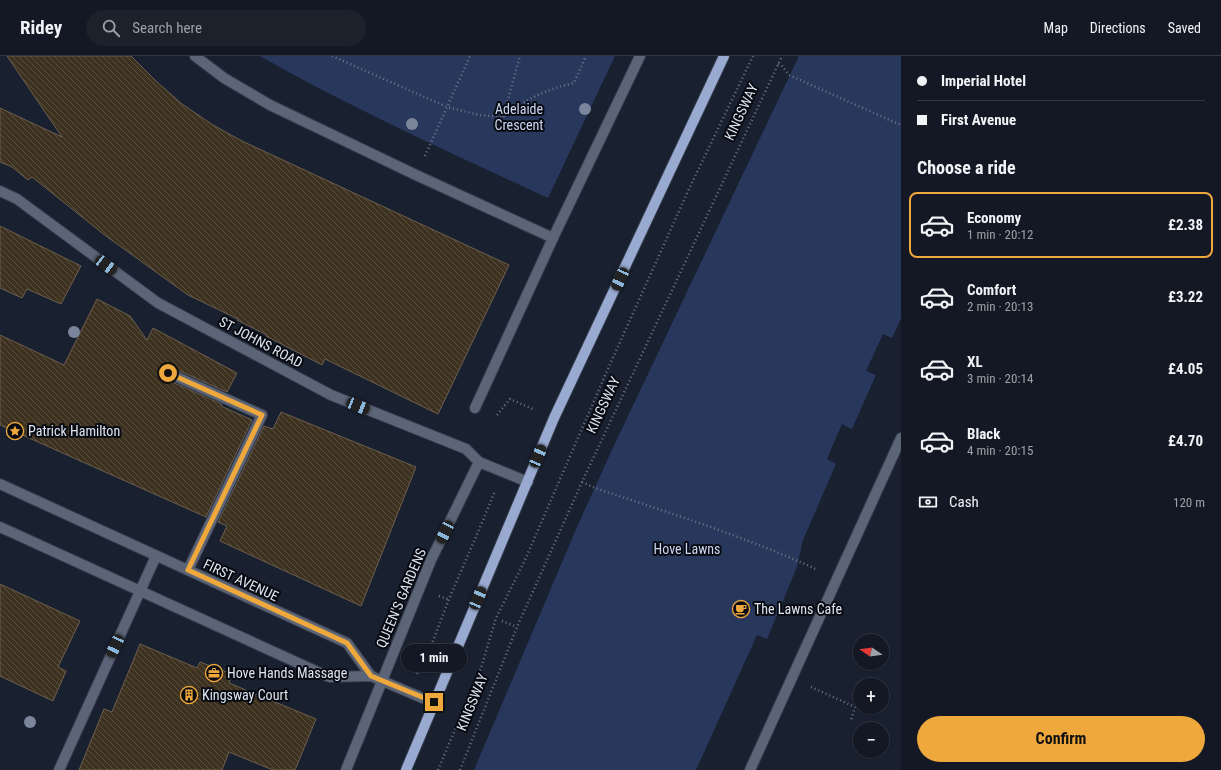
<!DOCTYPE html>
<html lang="en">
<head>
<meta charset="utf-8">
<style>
  body { margin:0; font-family:"Roboto Condensed",sans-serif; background:#1c212c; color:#f1f3f6; height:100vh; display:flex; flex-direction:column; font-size:15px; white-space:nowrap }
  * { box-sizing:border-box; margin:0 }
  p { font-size:13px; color:#9da0a6 }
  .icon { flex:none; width:22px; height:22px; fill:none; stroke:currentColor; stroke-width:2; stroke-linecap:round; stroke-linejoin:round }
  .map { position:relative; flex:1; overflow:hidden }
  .details { display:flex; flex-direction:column; background:#131824; width:320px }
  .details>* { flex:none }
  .top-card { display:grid; align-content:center; height:88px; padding:0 16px; background:#131824 }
  .needle { width:26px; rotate:283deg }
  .buttons { position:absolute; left:853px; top:578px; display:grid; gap:8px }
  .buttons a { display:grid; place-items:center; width:36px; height:36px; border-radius:50%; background:#131824; box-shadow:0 1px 3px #0004,0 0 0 1px #323741; font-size:20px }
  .end { position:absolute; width:18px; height:18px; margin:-9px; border:5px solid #eea83c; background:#111; box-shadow:0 0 0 2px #111 }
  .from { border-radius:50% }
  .bubble { position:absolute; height:28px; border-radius:14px; background:#131824; box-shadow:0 1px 3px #0004,0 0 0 1px #323741; font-size:13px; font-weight:700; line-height:28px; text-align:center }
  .car { position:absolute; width:12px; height:24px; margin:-12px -6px; border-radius:5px; box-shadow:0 0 3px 1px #0007; background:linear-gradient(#222 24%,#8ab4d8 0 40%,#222 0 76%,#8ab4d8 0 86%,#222 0) }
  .top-card b { display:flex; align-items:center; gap:14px; height:38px; font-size:15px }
  .top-card b+b { border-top:1px solid #323741 }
  .top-card i { width:10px; height:10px; background:#f1f3f6 }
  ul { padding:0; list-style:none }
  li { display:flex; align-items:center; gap:12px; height:66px; margin:0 8px 6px; padding:0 8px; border:2px solid transparent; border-radius:8px }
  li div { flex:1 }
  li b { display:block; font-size:15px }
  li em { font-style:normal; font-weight:700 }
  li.current { border-color:#eea83c }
  li>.icon { width:36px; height:36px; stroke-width:1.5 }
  h2 { padding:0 16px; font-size:18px; line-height:48px }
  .pay { display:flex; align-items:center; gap:10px; height:44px; padding:0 16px; font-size:15px }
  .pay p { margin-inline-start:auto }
  .action { display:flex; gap:8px; margin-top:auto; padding:8px 16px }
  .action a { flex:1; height:46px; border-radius:24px; background:#eea83c; color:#111; font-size:16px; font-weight:700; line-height:46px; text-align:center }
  header { display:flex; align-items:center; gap:24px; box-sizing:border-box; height:56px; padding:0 20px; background:#131824; border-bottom:1px solid #323741 }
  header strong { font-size:19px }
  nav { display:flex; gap:22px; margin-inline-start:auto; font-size:14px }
  .search { width:280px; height:36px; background:#1c212c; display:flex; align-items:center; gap:10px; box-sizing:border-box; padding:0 14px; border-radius:22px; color:#9da0a6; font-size:15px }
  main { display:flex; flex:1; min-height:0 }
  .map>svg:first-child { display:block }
</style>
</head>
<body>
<header>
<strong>Ridey</strong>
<div class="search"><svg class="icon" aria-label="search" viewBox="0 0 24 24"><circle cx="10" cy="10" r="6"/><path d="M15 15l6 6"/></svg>Search here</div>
<nav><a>Map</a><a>Directions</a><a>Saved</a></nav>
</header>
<main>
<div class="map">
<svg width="901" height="714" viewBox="0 0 901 714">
  <defs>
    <pattern id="building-back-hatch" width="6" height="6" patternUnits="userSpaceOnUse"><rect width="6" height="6" fill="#3d3120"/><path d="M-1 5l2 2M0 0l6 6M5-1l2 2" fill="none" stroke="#594f41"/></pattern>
  </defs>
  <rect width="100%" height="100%" fill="#192030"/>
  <g fill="#28385d">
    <path d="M260,0H615L548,142C451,97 353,53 260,0Z"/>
    <polygon points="799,0 901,0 901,262 892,282 883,278 866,315 876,319 852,373 842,368 827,403 836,408 803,484 797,511 767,583 757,579 696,714 474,714 577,471 610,398"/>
  </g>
  <g fill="url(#building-back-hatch)" stroke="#6d5f4d">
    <polygon points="7,0 131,0 157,26 182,48 213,69 242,85 509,209 438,358 325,303 322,309 266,280 267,279 237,264 238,263 188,239 106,180 32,121 28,124 12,111 0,106 0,52 62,81"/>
    <polygon points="0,170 81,210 61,248 27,233 22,242 0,232"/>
    <polygon points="97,243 130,260 147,284 153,272 237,317 227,336 171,311 165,312 162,315 163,320 165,323 222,348 221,350 252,364 206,461 0,369 0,279 64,309"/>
    <polygon points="281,356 416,411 361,550 220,485 227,470 218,466 264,370 273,373"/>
    <polygon points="0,528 80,565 58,611 66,615 53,645 0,620"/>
    <polygon points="140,588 197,612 200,606 232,618 229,627 316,663 295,714 273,714 229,696 222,714 79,714 104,653 112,656"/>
  </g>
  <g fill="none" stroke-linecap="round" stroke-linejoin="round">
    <g stroke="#353b4b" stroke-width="12">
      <g id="lane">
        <polyline points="168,317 262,359 188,514"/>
        <polyline points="59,714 156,500"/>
      </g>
    </g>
    <g stroke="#353b4b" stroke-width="12">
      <g id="street">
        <polyline points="195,0 224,22 270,49 416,119 553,182"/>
        <polyline points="0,135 17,143 158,247 331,339 466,393 479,406 528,426"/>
        <polyline points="475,352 553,182 640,0"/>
        <polyline points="0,428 347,587 371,620"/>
        <polyline points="0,471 320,617 330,621 371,620 434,647"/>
        <polyline points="346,714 431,504 479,406"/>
        <polyline points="750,714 901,382"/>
      </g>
    </g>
    <g stroke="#353b4b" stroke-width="12">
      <polyline id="primary" points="406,714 554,362 724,0"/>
    </g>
    <g stroke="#6f7583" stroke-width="2.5" stroke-dasharray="1 3" stroke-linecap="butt">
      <path d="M332,0L447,51L479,59L503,61C524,44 547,33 574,27L586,0"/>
      <polyline points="778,8 782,10 789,19 901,69"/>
      <polyline points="503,61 520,0"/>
      <polyline points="425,100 470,0"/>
      <polyline points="497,359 510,343 535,354"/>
      <path d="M582,426L595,432C670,457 746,481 818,514"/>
      <polyline points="439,540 450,544"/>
      <polyline points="502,565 517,571"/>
      <polyline points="417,618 428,598 449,543 484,462 495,435"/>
      <polyline points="811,631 855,651 851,664"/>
      <polyline points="438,714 481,612 496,562 525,504 607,315 689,133 753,0"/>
      <polyline points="460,714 517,571 582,426 782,0"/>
    </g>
    <use href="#lane" stroke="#5c6577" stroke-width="10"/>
    <use href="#street" stroke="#5c6577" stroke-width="10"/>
    <use href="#primary" stroke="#98aad0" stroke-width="10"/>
  </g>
  <g fill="#7b859b">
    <circle cx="585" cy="53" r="6"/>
    <circle cx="412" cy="68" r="6"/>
    <circle cx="74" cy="276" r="6"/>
    <circle cx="30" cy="666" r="6"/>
  </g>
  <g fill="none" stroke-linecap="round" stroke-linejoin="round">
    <polyline stroke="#eea83c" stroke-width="5" points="168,317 262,359 188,514 347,587 371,620 434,646"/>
  </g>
  <defs>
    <g id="sight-ring" transform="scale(0.9)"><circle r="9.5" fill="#070a11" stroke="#eea83c" stroke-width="1.5"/><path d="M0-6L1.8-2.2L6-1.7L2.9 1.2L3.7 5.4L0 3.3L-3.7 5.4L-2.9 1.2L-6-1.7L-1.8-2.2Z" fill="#eea83c"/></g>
    <g id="cafe-ring" transform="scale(0.9)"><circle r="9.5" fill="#070a11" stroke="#eea83c" stroke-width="1.5"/><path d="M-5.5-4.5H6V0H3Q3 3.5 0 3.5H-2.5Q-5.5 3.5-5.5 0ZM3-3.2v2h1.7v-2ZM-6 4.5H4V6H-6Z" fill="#eea83c"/></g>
    <g id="office-ring" transform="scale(0.9)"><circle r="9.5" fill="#070a11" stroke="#eea83c" stroke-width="1.5"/><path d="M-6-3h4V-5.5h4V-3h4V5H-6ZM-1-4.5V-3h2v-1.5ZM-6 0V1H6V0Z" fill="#eea83c"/></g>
    <g id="building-ring" transform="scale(0.9)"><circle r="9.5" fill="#070a11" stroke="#eea83c" stroke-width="1.5"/><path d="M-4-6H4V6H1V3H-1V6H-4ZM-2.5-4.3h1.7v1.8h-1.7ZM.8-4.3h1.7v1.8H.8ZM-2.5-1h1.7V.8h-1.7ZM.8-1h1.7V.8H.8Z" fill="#eea83c"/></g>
  </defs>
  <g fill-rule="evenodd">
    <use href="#sight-ring" x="15" y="375"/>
    <use href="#cafe-ring" x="741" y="553"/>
    <use href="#office-ring" x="214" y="617"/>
    <use href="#building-ring" x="189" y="639"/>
  </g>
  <g text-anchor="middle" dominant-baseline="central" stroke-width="4" stroke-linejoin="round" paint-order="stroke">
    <g font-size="14" fill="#cbd7f3" stroke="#070a11">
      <text x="519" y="53">Adelaide<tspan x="519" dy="16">Crescent</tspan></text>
      <text x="687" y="493">Hove Lawns</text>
    </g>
    <g font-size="14" fill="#dee4ef" stroke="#070a11">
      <text transform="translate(741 56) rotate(-65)">KINGSWAY</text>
      <text transform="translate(261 286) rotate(28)">ST JOHNS ROAD</text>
      <text transform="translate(603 349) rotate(-65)">KINGSWAY</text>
      <text transform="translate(241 524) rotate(25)">FIRST AVENUE</text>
      <text transform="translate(401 542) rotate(-67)">QUEEN'S GARDENS</text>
      <text transform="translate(472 646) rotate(-68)">KINGSWAY</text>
    </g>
    <g font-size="14" fill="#dee4ef" stroke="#070a11" text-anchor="start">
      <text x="28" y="375">Patrick Hamilton</text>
      <text x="754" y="553">The Lawns Cafe</text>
      <text x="227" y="617">Hove Hands Massage</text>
      <text x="202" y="639">Kingsway Court</text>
    </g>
  </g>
</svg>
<div class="buttons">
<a><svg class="needle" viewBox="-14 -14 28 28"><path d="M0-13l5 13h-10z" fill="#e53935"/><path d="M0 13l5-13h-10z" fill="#9da0a6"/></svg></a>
<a>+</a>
<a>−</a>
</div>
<i class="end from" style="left:168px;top:317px"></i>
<i class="end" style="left:434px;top:646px"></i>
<div class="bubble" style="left:401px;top:588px;width:66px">1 min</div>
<i class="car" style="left:106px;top:209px;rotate:127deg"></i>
<i class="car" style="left:620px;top:223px;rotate:205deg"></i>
<i class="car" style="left:358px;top:350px;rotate:112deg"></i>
<i class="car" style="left:538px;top:400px;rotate:23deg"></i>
<i class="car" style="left:445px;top:476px;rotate:206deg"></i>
<i class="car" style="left:478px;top:542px;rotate:23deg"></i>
<i class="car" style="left:115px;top:590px;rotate:205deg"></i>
</div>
<section class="details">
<div class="top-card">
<b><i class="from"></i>Imperial Hotel</b>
<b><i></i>First Avenue</b>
</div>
<h2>Choose a ride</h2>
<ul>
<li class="current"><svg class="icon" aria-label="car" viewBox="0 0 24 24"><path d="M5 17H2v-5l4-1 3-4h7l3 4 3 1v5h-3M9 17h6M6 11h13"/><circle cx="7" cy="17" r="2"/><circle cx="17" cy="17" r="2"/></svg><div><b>Economy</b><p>1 min · 20:12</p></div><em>£2.38</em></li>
<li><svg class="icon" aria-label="car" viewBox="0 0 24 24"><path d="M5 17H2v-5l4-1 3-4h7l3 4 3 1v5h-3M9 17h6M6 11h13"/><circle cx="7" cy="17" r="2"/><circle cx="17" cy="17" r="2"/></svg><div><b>Comfort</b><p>2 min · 20:13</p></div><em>£3.22</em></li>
<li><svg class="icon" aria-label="car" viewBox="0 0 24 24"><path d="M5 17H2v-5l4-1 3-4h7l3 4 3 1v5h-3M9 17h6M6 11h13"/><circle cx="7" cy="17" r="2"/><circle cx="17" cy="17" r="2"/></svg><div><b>XL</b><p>3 min · 20:14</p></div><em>£4.05</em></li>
<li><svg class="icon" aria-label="car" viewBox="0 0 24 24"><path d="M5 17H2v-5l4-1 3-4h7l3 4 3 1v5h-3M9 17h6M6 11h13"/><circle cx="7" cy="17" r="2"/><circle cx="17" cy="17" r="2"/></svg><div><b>Black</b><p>4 min · 20:15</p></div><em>£4.70</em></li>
</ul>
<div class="pay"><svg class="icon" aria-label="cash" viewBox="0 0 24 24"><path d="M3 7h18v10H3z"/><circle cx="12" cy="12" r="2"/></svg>Cash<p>120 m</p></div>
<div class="action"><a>Confirm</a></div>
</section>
</main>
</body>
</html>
